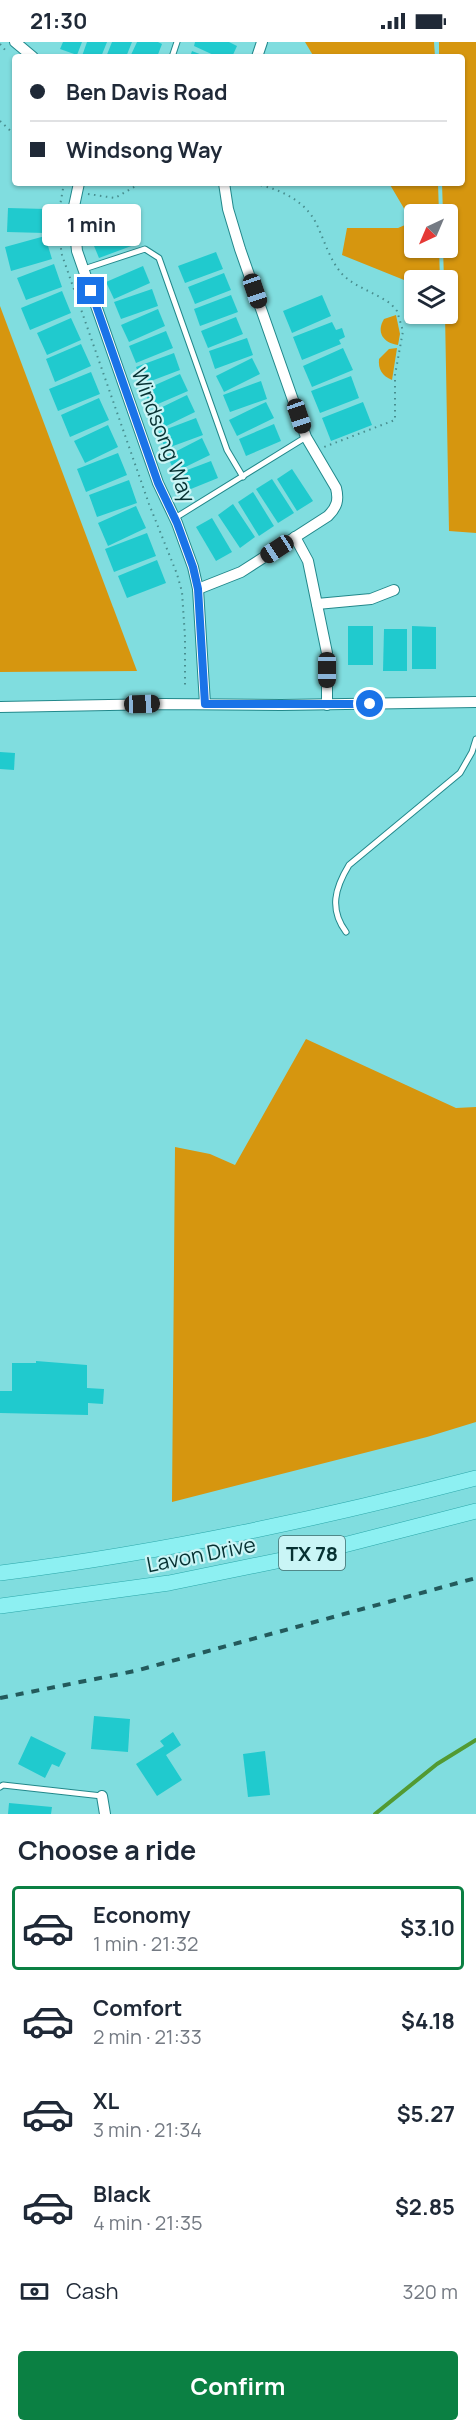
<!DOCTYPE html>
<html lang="en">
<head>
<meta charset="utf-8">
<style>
  body { margin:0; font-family:Manrope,sans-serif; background:#f2f2f3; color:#1f2937; height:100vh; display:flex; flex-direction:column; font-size:22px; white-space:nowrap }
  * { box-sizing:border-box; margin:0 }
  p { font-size:20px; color:#747a83 }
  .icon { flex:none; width:33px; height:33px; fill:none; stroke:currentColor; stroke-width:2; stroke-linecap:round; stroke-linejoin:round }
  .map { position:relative; height:1772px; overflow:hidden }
  .details { display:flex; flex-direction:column; background:#fff; flex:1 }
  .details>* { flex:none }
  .guide { position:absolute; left:12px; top:12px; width:453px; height:132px; border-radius:6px; box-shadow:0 2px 4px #0004; display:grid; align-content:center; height:132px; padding:0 18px; background:#fff }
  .needle { width:39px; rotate:224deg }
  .tools { position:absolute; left:404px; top:162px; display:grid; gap:12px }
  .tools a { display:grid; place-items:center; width:54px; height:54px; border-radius:6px; background:#fff; box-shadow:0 2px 4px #0004; font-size:30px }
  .end { position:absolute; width:27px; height:27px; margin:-14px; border:8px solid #1a73e8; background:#fff; box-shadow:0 0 0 3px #fff }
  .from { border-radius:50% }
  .bubble { position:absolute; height:42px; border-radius:6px; background:#fff; box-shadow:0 2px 4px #0004; font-size:20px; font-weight:700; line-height:42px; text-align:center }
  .car { position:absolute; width:18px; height:36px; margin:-18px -9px; border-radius:8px; box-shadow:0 0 4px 2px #0007; background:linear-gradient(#222 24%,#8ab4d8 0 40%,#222 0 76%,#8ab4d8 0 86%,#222 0) }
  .guide b { display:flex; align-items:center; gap:21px; height:57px; font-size:22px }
  .guide b+b { border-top:2px solid #e0e1e3 }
  .guide i { width:15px; height:15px; background:#1f2937 }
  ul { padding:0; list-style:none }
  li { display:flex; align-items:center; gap:18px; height:84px; margin:0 12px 9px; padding:0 6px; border:3px solid transparent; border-radius:6px }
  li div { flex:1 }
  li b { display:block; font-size:22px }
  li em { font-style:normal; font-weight:700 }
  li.active { border-color:#0b8043 }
  li>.icon { width:54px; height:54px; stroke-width:1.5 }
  h2 { padding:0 18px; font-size:27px; line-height:72px }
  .pay { display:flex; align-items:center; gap:15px; height:66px; padding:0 18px; font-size:22px }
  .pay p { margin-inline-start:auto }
  .button { display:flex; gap:12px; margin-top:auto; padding:12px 18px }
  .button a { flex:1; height:69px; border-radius:6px; background:#0b8043; color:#fff; font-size:24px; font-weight:700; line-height:69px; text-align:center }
  .status { display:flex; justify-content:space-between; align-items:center; height:42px; padding:0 30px; background:#fff; direction:ltr }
  .status svg { height:16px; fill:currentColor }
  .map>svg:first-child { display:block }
</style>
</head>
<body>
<div class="status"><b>21:30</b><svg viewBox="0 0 49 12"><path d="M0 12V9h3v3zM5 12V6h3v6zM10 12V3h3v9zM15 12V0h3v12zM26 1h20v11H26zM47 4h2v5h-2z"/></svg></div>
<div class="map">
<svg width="476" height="1772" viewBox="0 0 476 1772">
  <rect width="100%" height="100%" fill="#80dddf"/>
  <g fill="#d6960f">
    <polygon points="305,0 434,0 435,15 314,15"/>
    <polygon points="439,0 476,0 476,491 449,489 445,272 447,272 447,238 444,238 443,206 447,206 447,172 443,172 442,141 462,141 462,15 439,15"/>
    <polygon points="389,141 438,141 439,172 414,172 414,206 439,206 440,238 414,238 414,242 342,213 347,186 398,186 412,180"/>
    <polygon points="0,264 137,629 0,630"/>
    <path d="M396,273L400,292L398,303C383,301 376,290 384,277Z"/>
    <path d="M397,306L392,338C382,334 378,327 379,317L389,307Z"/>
    <polygon points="306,997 456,1066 476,1065 476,1380 427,1395 172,1460 175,1105 210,1112 235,1123"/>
  </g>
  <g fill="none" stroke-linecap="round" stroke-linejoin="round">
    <polyline stroke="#529a32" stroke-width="4" points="375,1772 437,1722 476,1698"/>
  </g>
  <g fill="#20cace">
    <polygon points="63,0 82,0 77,13 60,7"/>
    <polygon points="87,0 107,0 101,15 82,14"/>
    <polygon points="112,0 132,0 126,15 106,15"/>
    <polygon points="137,0 158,0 162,2 157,15 130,15"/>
    <polygon points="195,0 229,0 237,4 232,15 218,15 194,4"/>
    <polygon points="192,9 207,15 190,15"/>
    <polygon points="8,166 46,167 45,191 7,190"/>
    <polygon points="128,186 134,203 99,216 92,199"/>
    <polygon points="45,194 52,217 11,229 5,205"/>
    <polygon points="216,210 223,227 185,241 178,224"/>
    <polygon points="54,222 62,245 26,258 17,236"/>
    <polygon points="143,224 150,241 114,257 106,240"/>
    <polygon points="224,231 231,248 195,262 188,245"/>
    <polygon points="152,247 158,264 121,277 114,260"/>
    <polygon points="62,249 71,271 30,288 21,266"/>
    <polygon points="231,253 238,270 200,284 194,267"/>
    <polygon points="322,253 331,274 292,291 283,269"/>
    <polygon points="158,267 165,284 129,300 121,283"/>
    <polygon points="236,275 243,292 208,306 201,289"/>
    <polygon points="71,276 81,298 47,313 37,291"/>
    <polygon points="332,280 336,288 342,286 345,295 339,298 341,302 302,318 293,295"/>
    <polygon points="166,289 173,306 136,321 129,304"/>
    <polygon points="247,296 253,313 215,327 209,309"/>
    <polygon points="81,302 91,324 55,340 46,317"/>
    <polygon points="343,306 353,328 312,345 303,324"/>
    <polygon points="174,311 180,328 143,342 136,325"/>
    <polygon points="252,316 260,332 224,350 216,334"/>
    <polygon points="91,330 100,352 58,369 49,347"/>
    <polygon points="180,332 188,349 151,365 144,348"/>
    <polygon points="351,334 359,356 320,371 311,349"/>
    <polygon points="261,339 267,357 230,370 223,353"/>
    <polygon points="187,353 195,370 160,387 152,370"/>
    <polygon points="99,356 109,378 70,395 61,373"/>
    <polygon points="266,360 274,376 237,394 229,378"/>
    <polygon points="363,360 372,383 331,399 322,376"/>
    <polygon points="196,376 203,393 165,407 159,390"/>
    <polygon points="274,382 281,399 246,414 239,397"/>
    <polygon points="108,383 118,405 85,421 74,399"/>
    <polygon points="202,396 210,413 175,430 167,414"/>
    <polygon points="118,411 127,433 86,450 77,427"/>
    <polygon points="211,419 218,436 181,451 174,433"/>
    <polygon points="292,427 313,459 297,469 277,437"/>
    <polygon points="272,437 294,471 278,481 256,447"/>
    <polygon points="129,438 137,461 97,475 89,453"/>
    <polygon points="253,450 274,484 259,494 238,460"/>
    <polygon points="233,462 255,495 240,506 218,473"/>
    <polygon points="136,464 146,486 108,504 98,481"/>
    <polygon points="212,476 232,510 216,519 196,485"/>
    <polygon points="147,491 156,514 114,530 105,507"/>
    <polygon points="157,518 166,541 127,556 118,534"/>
    <rect x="348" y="584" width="25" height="39"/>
    <polygon points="412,584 436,585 436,627 412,627"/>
    <polygon points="384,587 407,587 407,629 383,629"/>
    <polygon points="0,710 15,711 14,728 0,727"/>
    <polygon points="36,1319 87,1323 87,1346 104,1347 103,1362 88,1361 88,1373 0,1371 0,1349 12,1349 12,1321 36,1321"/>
    <polygon points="94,1674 130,1677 128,1710 91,1707"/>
    <polygon points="173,1690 181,1703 166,1713 182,1738 157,1754 136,1722 164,1704 160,1699"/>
    <polygon points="31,1694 66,1711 59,1725 52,1722 45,1736 18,1722"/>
    <polygon points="265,1709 270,1753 248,1755 243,1712"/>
    <polygon points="9,1761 52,1765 51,1772 8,1772"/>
  </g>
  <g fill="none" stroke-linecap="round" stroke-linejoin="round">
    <g stroke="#22888b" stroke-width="7">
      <g id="lane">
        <polyline points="172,15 177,0"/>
        <polyline points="84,227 145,207 159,216 227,408 243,435"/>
        <polyline points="175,476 306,395"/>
        <path d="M346,890C329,867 335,846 349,823L460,731L472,710L476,697"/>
        <polyline points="0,1745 3,1743 102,1754"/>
      </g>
    </g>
    <g stroke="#22888b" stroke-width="12">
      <g id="street">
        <polyline points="15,0 33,15"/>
        <polyline points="257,15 262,0"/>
        <polyline points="79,141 73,169 77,209 158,441 177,481 193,525 198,547 205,662"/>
        <polyline points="295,495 308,519 327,611 327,663"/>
        <path d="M198,547L241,530L328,474C337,465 339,458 336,446L306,395L240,207L228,167L224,141"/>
        <polyline points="317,562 371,557 394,548"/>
        <polyline points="0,665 163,662 281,663 476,660"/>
        <polyline points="102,1754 105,1772"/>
      </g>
    </g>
    <g stroke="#2ca7aa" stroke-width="16">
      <g id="primary">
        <path d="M0,1531C161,1511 319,1477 476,1436"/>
        <polyline points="0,1564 169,1541 301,1514 476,1469"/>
      </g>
    </g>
    <g stroke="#488e8f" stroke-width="2" stroke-dasharray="1.5 4.5" stroke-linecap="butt">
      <polyline points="0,2 6,9"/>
      <polyline points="0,79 15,93"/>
      <polyline points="54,141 63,143"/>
      <polyline points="64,141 57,181 62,213 149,462 177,532 182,550 185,595 185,644"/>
      <polyline points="190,141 206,141"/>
      <path d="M249,141C276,145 305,157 317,183C325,200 330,219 343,233C357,246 376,251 391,262L397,269L403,289L395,333V378L324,405"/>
      <polyline points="88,152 115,156 141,141"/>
    </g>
    <use href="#lane" stroke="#fff" stroke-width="5"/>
    <use href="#street" stroke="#fff" stroke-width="10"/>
    <use href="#primary" stroke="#8df0f2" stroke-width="15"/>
    <polyline stroke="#235a5c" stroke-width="4" stroke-dasharray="8 8" stroke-linecap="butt" points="0,1656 135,1629 476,1536"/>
  </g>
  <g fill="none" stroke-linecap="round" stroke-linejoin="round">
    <polyline stroke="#1a73e8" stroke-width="8" points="91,249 158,441 177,481 193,525 198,547 205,662 370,662"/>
  </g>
  <g text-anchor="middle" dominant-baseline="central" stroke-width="4.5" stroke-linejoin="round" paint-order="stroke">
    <rect fill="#caf5f6" stroke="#416c6d" stroke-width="1.5" x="279" y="1494" width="66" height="34" rx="4.5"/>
    <g font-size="20" font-weight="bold" fill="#063132">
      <text x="312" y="1511">TX 78</text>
    </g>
    <g font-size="21" fill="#063132" stroke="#caf5f6">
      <text transform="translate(164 393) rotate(69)">Windsong Way</text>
      <text transform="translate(201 1512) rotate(-11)">Lavon Drive</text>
    </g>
  </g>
</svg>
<div class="tools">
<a><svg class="needle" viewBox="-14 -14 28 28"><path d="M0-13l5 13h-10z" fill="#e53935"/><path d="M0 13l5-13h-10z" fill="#747a83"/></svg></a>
<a><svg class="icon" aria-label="layers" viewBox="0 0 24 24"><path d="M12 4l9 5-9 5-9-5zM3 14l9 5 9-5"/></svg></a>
</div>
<i class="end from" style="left:370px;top:662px"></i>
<i class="end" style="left:91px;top:249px"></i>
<div class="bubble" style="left:42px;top:162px;width:99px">1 min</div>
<i class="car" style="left:255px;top:249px;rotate:161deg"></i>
<i class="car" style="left:299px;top:374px;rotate:161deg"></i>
<i class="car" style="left:277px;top:507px;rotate:237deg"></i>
<i class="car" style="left:327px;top:628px;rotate:180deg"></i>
<i class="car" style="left:142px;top:662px;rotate:88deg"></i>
<div class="guide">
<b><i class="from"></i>Ben Davis Road</b>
<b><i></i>Windsong Way</b>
</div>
</div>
<section class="details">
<h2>Choose a ride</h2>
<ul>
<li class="active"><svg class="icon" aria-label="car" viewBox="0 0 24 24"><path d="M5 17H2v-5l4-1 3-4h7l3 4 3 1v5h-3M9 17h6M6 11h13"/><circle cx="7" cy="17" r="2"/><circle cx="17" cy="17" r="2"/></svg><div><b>Economy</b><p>1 min · 21:32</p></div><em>$3.10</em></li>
<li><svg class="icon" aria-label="car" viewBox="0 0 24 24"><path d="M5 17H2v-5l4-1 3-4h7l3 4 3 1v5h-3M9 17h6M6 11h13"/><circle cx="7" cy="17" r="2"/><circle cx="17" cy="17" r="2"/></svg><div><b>Comfort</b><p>2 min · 21:33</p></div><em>$4.18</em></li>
<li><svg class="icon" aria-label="car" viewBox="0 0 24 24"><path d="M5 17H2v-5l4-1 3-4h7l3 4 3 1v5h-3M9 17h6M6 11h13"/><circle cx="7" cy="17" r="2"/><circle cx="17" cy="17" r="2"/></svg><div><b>XL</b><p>3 min · 21:34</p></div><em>$5.27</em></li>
<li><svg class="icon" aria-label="car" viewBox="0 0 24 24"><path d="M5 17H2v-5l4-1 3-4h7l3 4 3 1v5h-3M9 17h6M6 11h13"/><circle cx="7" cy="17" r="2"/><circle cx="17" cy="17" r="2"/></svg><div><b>Black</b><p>4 min · 21:35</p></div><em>$2.85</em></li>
</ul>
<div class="pay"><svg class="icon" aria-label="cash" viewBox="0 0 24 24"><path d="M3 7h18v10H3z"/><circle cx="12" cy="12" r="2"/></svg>Cash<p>320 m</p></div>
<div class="button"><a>Confirm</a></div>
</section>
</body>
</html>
